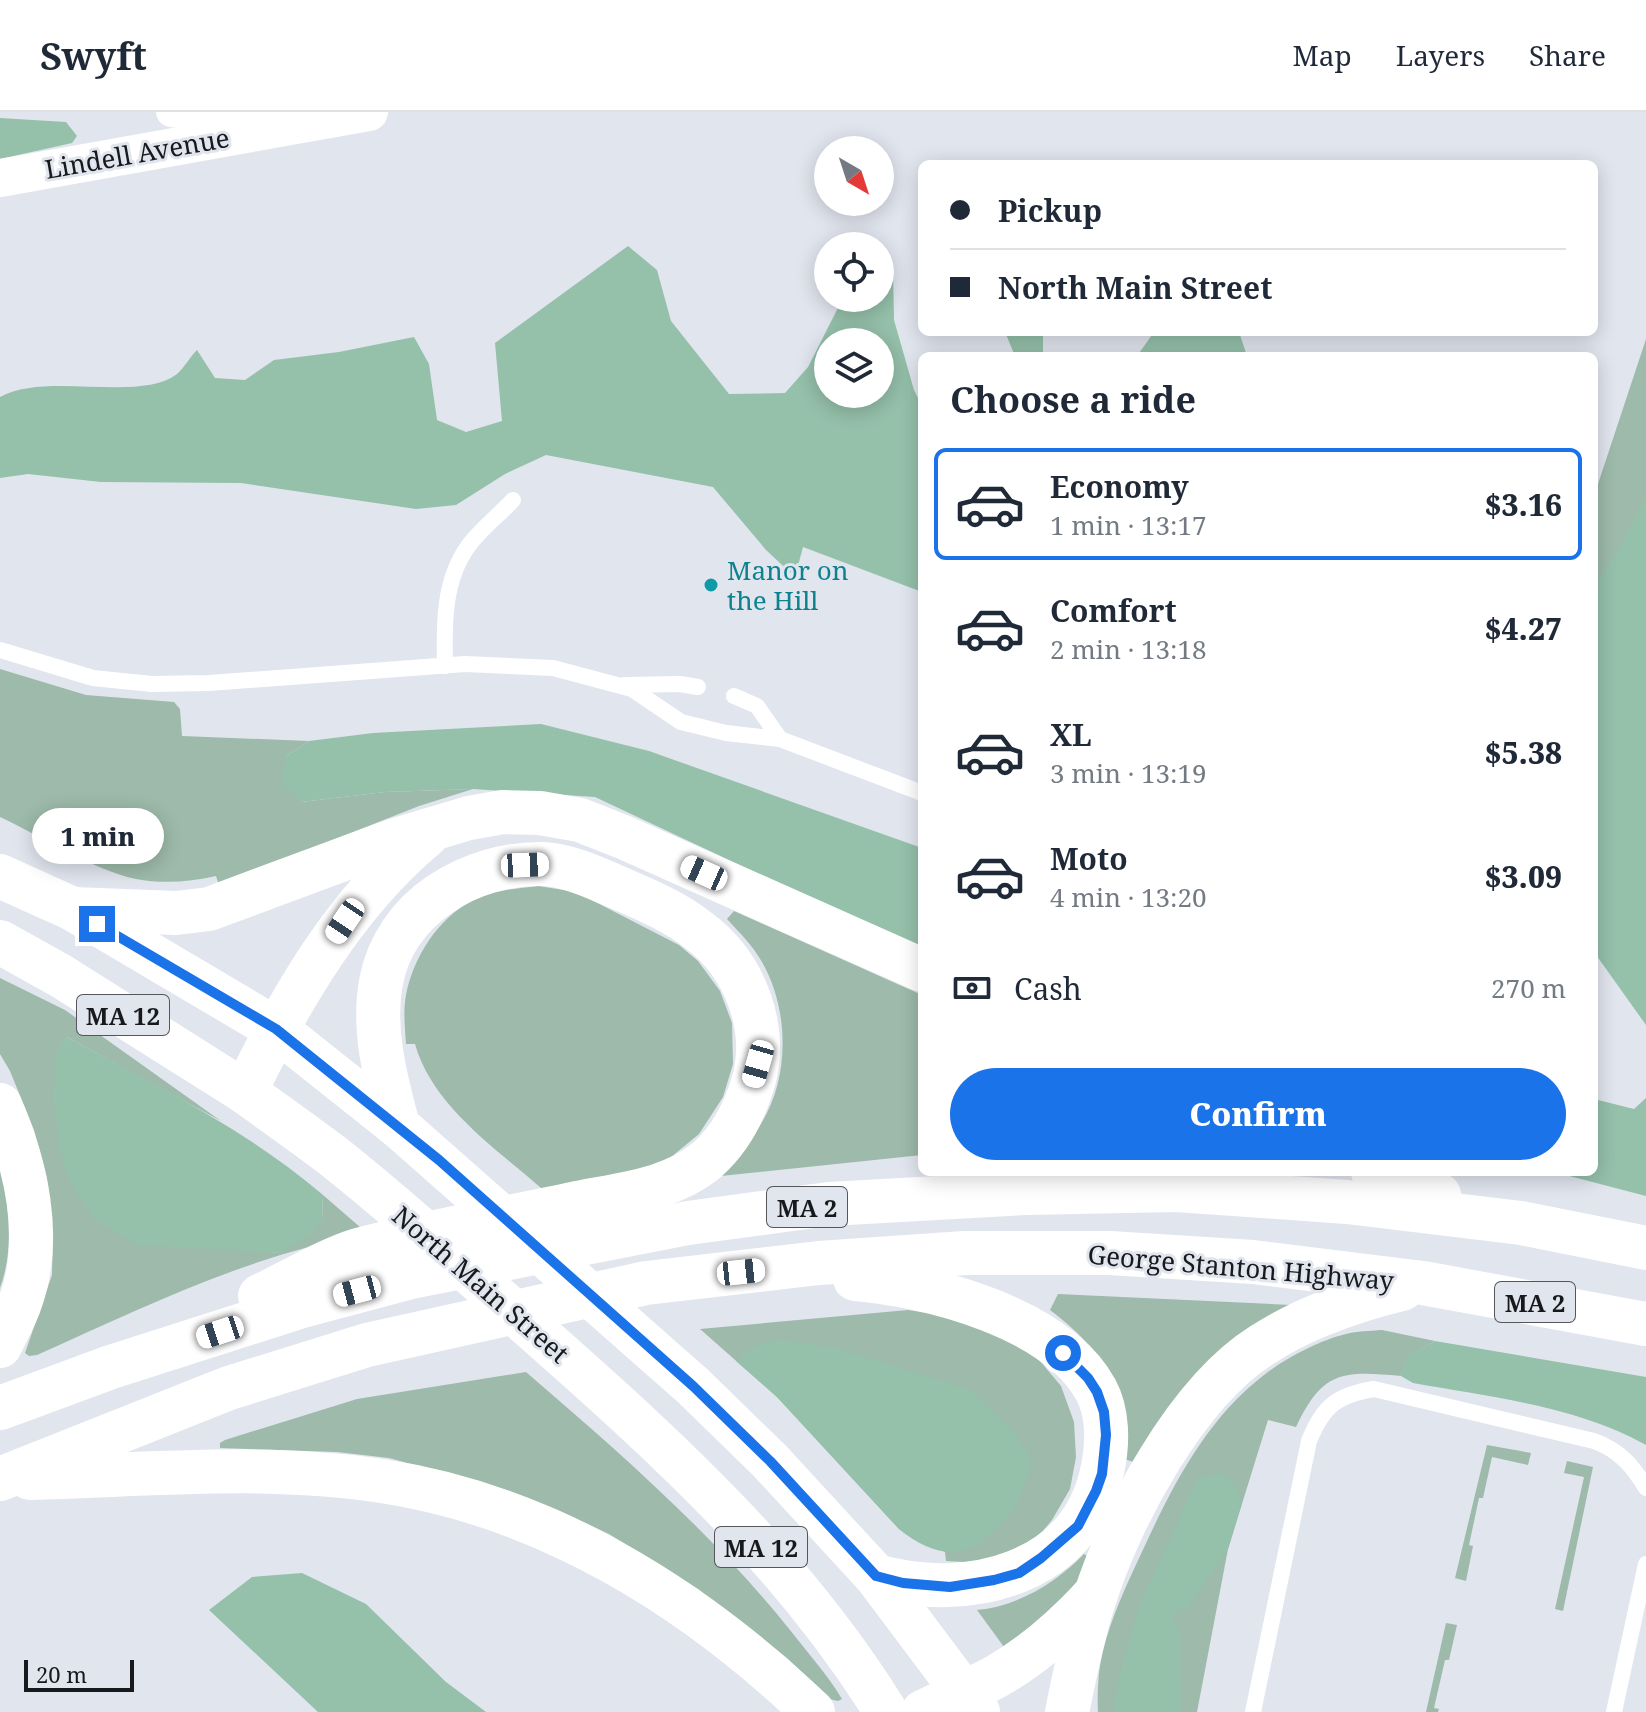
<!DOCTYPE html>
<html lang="en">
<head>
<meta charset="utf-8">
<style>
  body { margin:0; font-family:"Noto Serif",serif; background:#f6f6f7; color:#1f2937; height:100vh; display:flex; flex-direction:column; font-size:30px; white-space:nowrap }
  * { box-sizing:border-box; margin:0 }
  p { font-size:26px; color:#747a83 }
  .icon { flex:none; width:44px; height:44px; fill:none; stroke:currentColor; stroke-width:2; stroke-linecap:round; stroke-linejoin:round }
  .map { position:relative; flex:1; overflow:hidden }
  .sheet { position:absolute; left:918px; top:240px; width:680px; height:824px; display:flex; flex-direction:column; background:#fff; border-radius:12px; box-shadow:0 4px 20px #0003 }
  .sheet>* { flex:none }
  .top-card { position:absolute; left:918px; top:48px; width:680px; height:176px; border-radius:12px; box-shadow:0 4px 20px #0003; display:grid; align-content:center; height:176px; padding:0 32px; background:#fff }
  .needle { width:52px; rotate:141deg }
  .buttons { position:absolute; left:814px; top:24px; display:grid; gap:16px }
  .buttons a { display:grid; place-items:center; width:80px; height:80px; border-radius:50%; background:#fff; box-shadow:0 4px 20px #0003; font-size:40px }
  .scale { position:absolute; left:24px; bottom:20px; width:110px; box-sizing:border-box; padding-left:8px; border:4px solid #18191c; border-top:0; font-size:22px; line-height:28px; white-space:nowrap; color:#18191c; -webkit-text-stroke:6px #e1e5ee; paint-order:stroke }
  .end { position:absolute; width:36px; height:36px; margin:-18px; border:10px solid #1a73e8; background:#fff; box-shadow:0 0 0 4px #fff }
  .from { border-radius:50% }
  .bubble { position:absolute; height:56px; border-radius:28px; background:#fff; box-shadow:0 4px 20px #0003; font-size:26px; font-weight:800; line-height:56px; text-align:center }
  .car { position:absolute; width:24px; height:48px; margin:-24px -12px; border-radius:10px; box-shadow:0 0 6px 2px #0007; background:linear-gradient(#fff 24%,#345 0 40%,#fff 0 76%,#345 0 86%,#fff 0) }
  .top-card b { display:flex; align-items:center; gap:28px; height:76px; font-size:30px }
  .top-card b+b { border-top:2px solid #e0e1e3 }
  .top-card i { width:20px; height:20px; background:#1f2937 }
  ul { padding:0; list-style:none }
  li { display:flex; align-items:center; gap:24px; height:112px; margin:0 16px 12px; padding:0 16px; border:4px solid transparent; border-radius:12px }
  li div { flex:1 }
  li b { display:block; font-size:30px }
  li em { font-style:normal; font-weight:800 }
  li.current { border-color:#1a73e8 }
  li>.icon { width:72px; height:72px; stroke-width:1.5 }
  h2 { padding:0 32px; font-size:36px; line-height:96px }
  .pay { display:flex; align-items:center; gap:20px; height:88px; padding:0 32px; font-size:30px }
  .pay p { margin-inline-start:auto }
  .button { display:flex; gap:16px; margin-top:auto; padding:16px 32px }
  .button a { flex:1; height:92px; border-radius:48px; background:#1a73e8; color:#fff; font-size:32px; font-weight:800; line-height:92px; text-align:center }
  header { display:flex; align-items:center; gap:48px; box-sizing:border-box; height:112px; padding:0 40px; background:#fff; border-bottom:2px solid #e0e1e3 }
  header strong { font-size:38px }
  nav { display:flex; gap:44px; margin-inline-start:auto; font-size:28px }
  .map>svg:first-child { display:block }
</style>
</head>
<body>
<header>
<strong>Swyft</strong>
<nav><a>Map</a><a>Layers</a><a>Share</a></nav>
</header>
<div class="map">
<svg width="1646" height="1600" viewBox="0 0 1646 1600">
  <rect width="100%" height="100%" fill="#e1e5ee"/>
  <g fill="#9dbaaa">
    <polygon points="1646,227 1646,589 1594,568 1594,384"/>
    <path d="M0,557L86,583L174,590L180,597L182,624L309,629L286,644L301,690L385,680L473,677L419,694L219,773L216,764C190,770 162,772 136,767C95,759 39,723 0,705Z"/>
    <path d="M538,774L576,780L679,833L698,849L720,879L732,911L733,952L723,985L699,1022L665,1050L548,1082C500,1039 433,996 415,932H406C405,916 403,899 406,883C413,846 438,806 472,789C492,778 516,777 538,774Z"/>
    <path d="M734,799L922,883V1043L721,1064C735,1047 751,1030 762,1010C790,964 789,897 762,850C753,834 740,821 727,807Z"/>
    <path d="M0,866L65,898L221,1009L67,925L58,938L54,990L211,1135L281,1141L322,1109L323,1083L368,1122C251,1142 144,1195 37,1243L29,1244L25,1241L52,1163L53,1123L47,1066L34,1018L10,959L0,942Z"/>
    <path d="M0,1049C8,1090 15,1136 0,1176Z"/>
    <path d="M1058,1182L1291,1193L1140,1352L1124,1347C1111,1272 1115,1247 1050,1198Z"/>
    <polygon points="908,1198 964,1207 1035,1243 1061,1274 1074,1310 1076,1345 1070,1377 1052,1408 1037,1426 983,1451 946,1449 945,1440 913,1427 899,1417 777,1285 700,1217"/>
    <path d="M1382,1218L1435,1229L1408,1244L1401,1264C1343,1259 1323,1258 1296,1315L1268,1308L1228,1437L1197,1600H1098C1097,1580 1098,1559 1103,1539C1111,1506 1126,1474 1141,1442C1171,1377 1205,1308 1264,1263C1284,1247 1320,1228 1346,1222C1357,1219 1370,1219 1382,1218Z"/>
    <path d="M526,1260C619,1340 713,1422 790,1518C807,1540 827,1562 842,1587L838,1589L829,1587L787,1546L698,1477L609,1422L558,1398L503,1377L389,1346L337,1340L220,1336V1331L225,1328L357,1287Z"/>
    <polygon points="1487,1333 1531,1341 1528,1353 1492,1345 1483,1386 1479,1386 1469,1433 1473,1434 1466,1469 1455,1466"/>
    <polygon points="1567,1349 1593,1355 1563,1499 1555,1497 1584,1365 1564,1361"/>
    <path d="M1084,1442L1092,1447C1070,1485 1039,1510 1004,1535L977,1498C1018,1494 1056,1471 1084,1442Z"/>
    <polygon points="1446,1511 1457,1513 1449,1548 1445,1548 1434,1596 1439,1597 1438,1600 1426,1600"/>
  </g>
  <g fill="#95c0aa" fill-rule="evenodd">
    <polygon points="0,6 66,10 77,24 72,31 0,47"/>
    <path d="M628,134L657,158L671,209L729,282L785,281L808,255L843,186H880V150L893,157L894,208L914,278L922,294V480L803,435L795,465L766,438L713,375L546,343L505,362L456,393L416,397L241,371L101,370L28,362L0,366V285C46,259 139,291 177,262C184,256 190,245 197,238L215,266L245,268L274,248L339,240L414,225L429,252L437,308L466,320L502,309L495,231ZM828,230H880V282H828Z"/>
    <polygon points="1005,220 1043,220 1043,244 1015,244"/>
    <polygon points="1154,220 1239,220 1247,244 1137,244"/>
    <polygon points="1646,383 1646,913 1594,840 1594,474 1623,430"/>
    <polygon points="541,612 649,639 922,736 922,839 595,685 473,677 385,680 301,690 282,673 286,644 309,629 373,621"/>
    <path d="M67,925C155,973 246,1017 323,1083L322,1109L312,1121L281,1141L138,1133L94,1107L70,1070L59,1034L54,990L55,954L58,937Z"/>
    <polygon points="1646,986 1646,1084 1554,1060 1594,1060 1594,987 1634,997"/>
    <path d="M779,1228L836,1236L970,1278L1011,1316L1032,1348C1028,1362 1024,1377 1018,1390C1014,1400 1005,1407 998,1415C967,1451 934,1445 899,1417L777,1285L736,1249L753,1234Z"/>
    <path d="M1435,1229L1646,1265V1333C1576,1294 1491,1285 1413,1271L1401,1264L1407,1244Z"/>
    <polygon points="1222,1361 1235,1373 1242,1391 1228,1437 1188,1496 1177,1498 1173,1511 1180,1518 1181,1600 1113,1600 1120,1561 1141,1489 1198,1366"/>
    <polygon points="302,1461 366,1492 446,1570 486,1600 318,1600 209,1498 252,1465"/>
  </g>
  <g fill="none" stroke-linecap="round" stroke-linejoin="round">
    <g stroke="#fff" stroke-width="16">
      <polyline points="0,538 93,566 152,572 209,571 465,552 553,556 632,577 681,610 726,621 780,627 922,681"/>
      <path d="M445,554C444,513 443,468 469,433C481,417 499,403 513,388"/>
      <polyline points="624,573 680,572 698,575"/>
      <polyline points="734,584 757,594 780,627"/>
      <path d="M1253,1600L1309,1329C1323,1294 1337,1283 1374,1277L1594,1329C1619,1338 1633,1354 1646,1376"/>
      <polyline points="1614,1600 1646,1452"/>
    </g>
    <polyline stroke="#fff" stroke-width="30" points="171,0 265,11"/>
    <polyline stroke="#fff" stroke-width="38" points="0,66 369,0"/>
    <g stroke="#fff" stroke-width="44">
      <polyline points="0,764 73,797 276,917 398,1014"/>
      <polyline points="0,830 61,864 245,980"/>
    </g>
    <g stroke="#fff" stroke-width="44">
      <path d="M245,980C274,1001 304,1022 333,1044C406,1102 474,1165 544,1227C673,1341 794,1452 886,1600"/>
      <polyline points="398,1014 693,1274 770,1349 876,1464 978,1600"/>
    </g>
    <g stroke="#fff" stroke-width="44">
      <polyline points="73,797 176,801 209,797 392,729 469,706 503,700 540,701 580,708 623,725 922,858"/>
      <path d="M245,980C291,885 345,792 426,724"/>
      <path d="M0,993C26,1052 43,1125 21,1188C16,1204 7,1219 0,1234"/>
      <polyline points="1373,1060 1439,1083"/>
      <path d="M855,1167C930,1173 1057,1206 1096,1278C1108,1300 1108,1330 1103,1355C1083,1463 967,1490 876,1464"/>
      <path d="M260,1184C290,1170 328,1147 358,1138C430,1119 504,1107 577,1091C621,1082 672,1078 708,1047C731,1026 744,1001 753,971C769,916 745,853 699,819C677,801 647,788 621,777C596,766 569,753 542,752C470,751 395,795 381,870C372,918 386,968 398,1014"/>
      <polyline points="0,1296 111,1255 302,1194 411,1165 688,1111 829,1092 1026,1081 1177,1078 1347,1090 1521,1111 1646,1136"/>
      <path d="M30,1366C147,1363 266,1351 382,1369C547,1394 694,1486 813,1600"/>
      <polyline points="0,1367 229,1276 367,1233 646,1171 819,1151 965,1141 1110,1141 1253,1150 1423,1171 1646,1212"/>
      <path d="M923,1600C947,1588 973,1577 997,1564C1034,1543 1064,1516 1093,1485"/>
      <path d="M1067,1600C1075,1562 1082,1524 1094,1488C1120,1405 1187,1280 1262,1233C1305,1205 1353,1189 1402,1177"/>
    </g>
  </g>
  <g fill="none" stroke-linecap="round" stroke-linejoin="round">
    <polyline stroke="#1a73e8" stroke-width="10" points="97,812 276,917 439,1048 693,1274 770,1349 876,1464 903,1471 950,1475 994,1468 1019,1461 1041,1446 1078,1414 1096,1379 1102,1362 1106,1323 1104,1300 1097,1280 1088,1266 1063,1241"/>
  </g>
  <circle fill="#0f9aa8" stroke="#e1e5ee" stroke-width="3" cx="711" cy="473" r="8"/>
  <g text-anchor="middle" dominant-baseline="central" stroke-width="6" stroke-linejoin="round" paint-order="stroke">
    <g fill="#e1e5ee" stroke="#54565b" stroke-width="2">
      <rect x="77" y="883" width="92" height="40" rx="6"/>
      <rect x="767" y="1075" width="80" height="40" rx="6"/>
      <rect x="1495" y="1170" width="80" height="40" rx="6"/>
      <rect x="715" y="1415" width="92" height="40" rx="6"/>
    </g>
    <g font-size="24" font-weight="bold" fill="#18191c">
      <text x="123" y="903">MA 12</text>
      <text x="807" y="1095">MA 2</text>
      <text x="1535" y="1190">MA 2</text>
      <text x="761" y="1435">MA 12</text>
    </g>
    <g font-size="26" fill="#18191c" stroke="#e1e5ee">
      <text transform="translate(137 41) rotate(-10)">Lindell Avenue</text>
      <text transform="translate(1241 1155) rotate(5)">George Stanton Highway</text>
      <text transform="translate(481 1172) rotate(41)">North Main Street</text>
    </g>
    <g font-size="26" fill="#0d838f" stroke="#e1e5ee" text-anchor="start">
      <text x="727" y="458">Manor on<tspan x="727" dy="30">the Hill</tspan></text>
    </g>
  </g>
</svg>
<div class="buttons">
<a><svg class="needle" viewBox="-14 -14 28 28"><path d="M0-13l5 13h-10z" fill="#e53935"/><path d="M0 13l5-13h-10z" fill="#747a83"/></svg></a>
<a><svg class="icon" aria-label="locate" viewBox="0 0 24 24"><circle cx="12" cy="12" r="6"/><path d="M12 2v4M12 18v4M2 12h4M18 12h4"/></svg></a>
<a><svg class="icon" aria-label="layers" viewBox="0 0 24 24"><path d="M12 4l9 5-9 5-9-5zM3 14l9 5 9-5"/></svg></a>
</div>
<div class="scale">20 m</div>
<i class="end from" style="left:1063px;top:1241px"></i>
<i class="end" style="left:97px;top:812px"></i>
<div class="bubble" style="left:32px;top:696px;width:132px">1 min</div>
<i class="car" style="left:525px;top:753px;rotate:88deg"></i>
<i class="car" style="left:704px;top:761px;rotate:294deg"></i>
<i class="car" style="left:345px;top:809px;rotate:214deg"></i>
<i class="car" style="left:758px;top:952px;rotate:196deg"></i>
<i class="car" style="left:741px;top:1160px;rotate:84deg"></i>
<i class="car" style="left:357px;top:1179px;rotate:255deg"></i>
<i class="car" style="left:220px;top:1220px;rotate:252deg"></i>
<div class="top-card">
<b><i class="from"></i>Pickup</b>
<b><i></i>North Main Street</b>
</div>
<section class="sheet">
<h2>Choose a ride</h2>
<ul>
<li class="current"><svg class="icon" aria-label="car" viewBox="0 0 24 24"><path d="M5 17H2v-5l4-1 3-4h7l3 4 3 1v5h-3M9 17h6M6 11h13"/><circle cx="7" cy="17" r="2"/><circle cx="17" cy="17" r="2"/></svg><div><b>Economy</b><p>1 min · 13:17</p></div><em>$3.16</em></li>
<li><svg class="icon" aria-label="car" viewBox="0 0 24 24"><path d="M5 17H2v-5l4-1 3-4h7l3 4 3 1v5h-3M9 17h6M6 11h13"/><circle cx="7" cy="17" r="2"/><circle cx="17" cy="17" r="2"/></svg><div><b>Comfort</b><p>2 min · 13:18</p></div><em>$4.27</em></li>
<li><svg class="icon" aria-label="car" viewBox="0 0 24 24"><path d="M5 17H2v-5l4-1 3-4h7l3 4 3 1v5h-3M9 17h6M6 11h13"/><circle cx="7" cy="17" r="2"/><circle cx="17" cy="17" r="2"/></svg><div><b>XL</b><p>3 min · 13:19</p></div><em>$5.38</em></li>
<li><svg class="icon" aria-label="car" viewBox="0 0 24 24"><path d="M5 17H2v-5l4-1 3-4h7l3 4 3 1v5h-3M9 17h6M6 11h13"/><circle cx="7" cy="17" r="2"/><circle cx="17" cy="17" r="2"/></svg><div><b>Moto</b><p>4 min · 13:20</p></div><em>$3.09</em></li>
</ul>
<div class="pay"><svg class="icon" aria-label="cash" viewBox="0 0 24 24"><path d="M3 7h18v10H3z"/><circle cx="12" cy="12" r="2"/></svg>Cash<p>270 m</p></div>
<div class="button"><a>Confirm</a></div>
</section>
</div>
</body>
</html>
